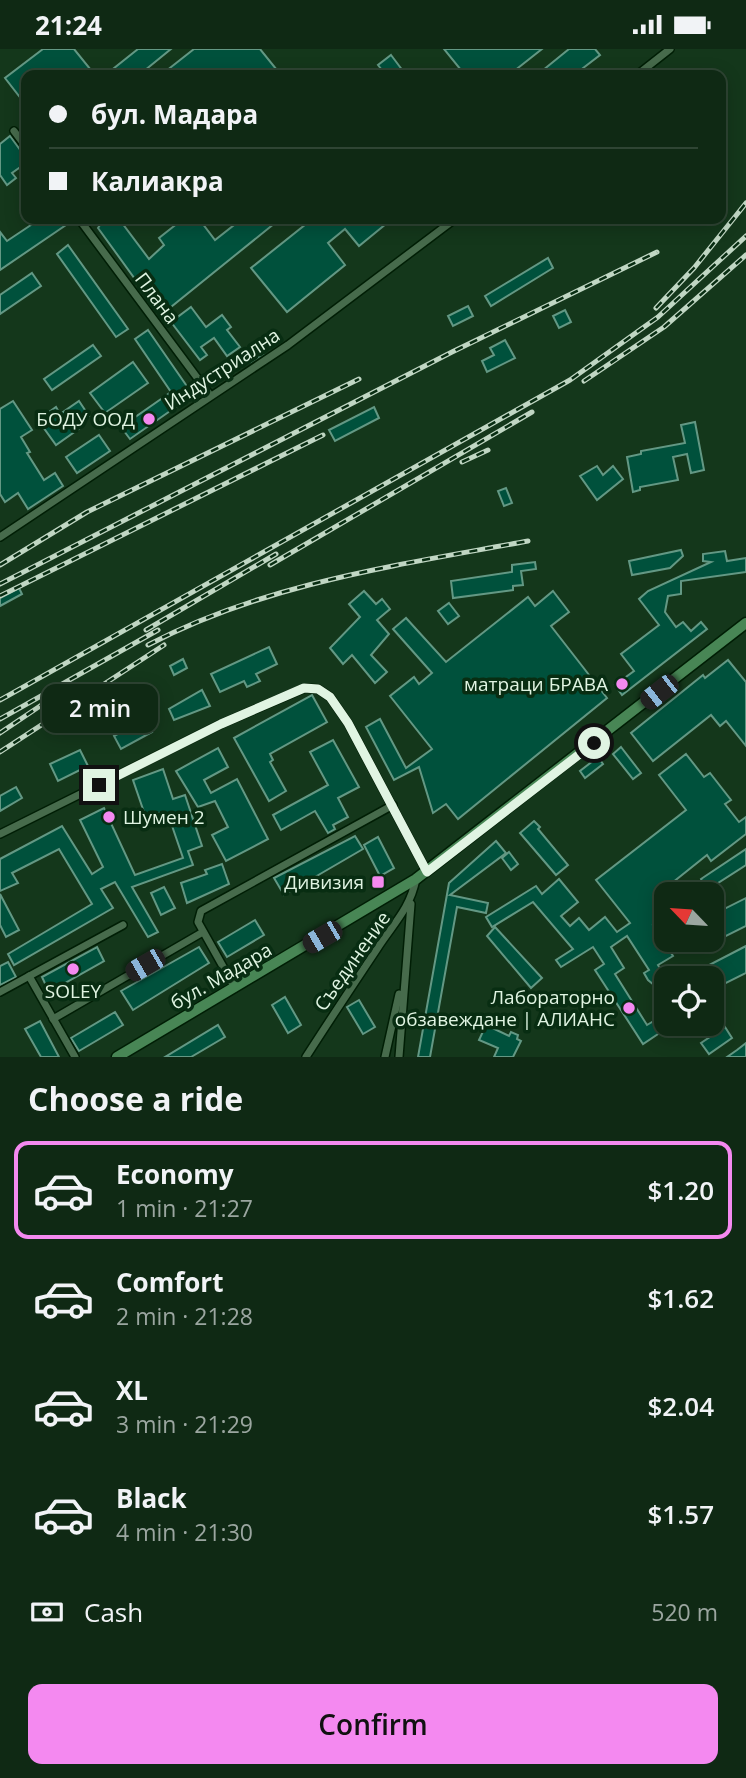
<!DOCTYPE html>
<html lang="en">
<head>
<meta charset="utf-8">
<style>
  body { margin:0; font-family:"Open Sans",sans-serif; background:#18311d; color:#f1f3f6; height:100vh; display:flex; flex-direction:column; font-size:26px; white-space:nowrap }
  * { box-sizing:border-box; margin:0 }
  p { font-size:23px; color:#9ba6a0 }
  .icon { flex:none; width:38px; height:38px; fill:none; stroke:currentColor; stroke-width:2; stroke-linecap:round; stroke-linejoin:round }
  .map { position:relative; height:1008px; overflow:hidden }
  .details { display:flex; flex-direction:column; background:#0f2914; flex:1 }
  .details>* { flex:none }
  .guide { position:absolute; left:21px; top:21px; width:705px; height:154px; border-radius:14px; box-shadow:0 4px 18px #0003,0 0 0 2px #2f4534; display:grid; align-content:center; height:154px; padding:0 28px; background:#0f2914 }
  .needle { width:46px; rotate:295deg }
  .buttons { position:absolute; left:654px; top:833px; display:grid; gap:14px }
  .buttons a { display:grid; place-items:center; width:70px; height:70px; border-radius:14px; background:#0f2914; box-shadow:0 4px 18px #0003,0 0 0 2px #2f4534; font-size:35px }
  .end { position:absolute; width:32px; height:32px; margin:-16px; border:9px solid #e0f4e2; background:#111; box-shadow:0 0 0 4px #111 }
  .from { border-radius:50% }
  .bubble { position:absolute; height:49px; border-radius:14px; background:#0f2914; box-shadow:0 4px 18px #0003,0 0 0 2px #2f4534; font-size:23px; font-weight:600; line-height:49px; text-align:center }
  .car { position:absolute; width:21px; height:42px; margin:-21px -10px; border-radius:9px; box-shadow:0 0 5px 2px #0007; background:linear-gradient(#222 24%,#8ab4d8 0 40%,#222 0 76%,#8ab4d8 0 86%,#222 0) }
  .guide b { display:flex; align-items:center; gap:24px; height:66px; font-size:26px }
  .guide b+b { border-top:2px solid #2f4534 }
  .guide i { width:18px; height:18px; background:#f1f3f6 }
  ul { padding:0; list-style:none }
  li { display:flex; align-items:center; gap:21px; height:98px; margin:0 14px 10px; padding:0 14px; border:4px solid transparent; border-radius:14px }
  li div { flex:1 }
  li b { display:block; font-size:26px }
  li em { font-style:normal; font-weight:600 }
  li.on { border-color:#f489f0 }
  li>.icon { width:63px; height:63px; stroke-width:1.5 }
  h2 { padding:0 28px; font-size:32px; line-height:84px }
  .pay { display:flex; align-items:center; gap:18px; height:77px; padding:0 28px; font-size:26px }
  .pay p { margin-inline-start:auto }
  .primary-button { display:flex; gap:14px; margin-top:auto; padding:14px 28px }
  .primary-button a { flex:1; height:80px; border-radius:14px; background:#f489f0; color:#111; font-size:28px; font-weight:600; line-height:80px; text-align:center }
  .status { display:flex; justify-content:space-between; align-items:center; height:49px; padding:0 35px; background:#0f2914; direction:ltr }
  .status svg { height:19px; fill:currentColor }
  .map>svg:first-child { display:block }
</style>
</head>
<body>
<div class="status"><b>21:24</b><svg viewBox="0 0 49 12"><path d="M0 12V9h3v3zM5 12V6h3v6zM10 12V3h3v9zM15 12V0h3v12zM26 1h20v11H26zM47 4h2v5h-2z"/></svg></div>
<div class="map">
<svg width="746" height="1008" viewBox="0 0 746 1008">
  <rect width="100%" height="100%" fill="#14371b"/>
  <g fill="#00513c" stroke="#639884" stroke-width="2">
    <polygon points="43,0 74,0 95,26 26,26 26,56 5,29"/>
    <polygon points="138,0 171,0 139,26 118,26 113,20"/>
    <polygon points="194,0 260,0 281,26 161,26"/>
    <polygon points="444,0 542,0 509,26 465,26"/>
    <polygon points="569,0 595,0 600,6 574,26 537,26"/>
    <polygon points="391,6 406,26 386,26 378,16"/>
    <polygon points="10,87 26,109 26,114 12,124 16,129 7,136 0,126 0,95"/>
    <polygon points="40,170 62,170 66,176 0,221 0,183 7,192"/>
    <polygon points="104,170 119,170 149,210 164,196 159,189 183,170 199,170 215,191 234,176 229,170 280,170 161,266 98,179"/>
    <polygon points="302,170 392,170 359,197 345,180 328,194 345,216 287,263 251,219 306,175"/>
    <polygon points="68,196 128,280 116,288 57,205"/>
    <polygon points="548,209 553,219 491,257 485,247"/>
    <polygon points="32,224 41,237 0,265 0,246"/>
    <polygon points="468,257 473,267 453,277 448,267"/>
    <polygon points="191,258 206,278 222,266 231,278 227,281 240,298 227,307 214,289 201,298 207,306 200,311 171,273"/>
    <polygon points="565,261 571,273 559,279 553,267"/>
    <polygon points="148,281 193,346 130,390 121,378 171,343 135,290"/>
    <polygon points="505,291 515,309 487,323 482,312 494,306 490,299"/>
    <polygon points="93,296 101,307 52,341 44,330"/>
    <polygon points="259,300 263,305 249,314 246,310"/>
    <polygon points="133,313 148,334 105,364 90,344"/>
    <polygon points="13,352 32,381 21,388 30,403 27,404 44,431 55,424 63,437 28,460 18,444 5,453 0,445 0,360"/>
    <polygon points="79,352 89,367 77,375 80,379 56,396 38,371 56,358 60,365"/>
    <polygon points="374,358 379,369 335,392 329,381"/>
    <polygon points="695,373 704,421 691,424 687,405 673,408 678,431 640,438 640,441 633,443 627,408 641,405 641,402 685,394 681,376"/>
    <polygon points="99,386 110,402 77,424 66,408"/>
    <polygon points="597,417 603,426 613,417 623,430 597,451 580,427"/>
    <polygon points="506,439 512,454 504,457 498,442"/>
    <polygon points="681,501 683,507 670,519 632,526 629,512"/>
    <polygon points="725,502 727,512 746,509 746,523 681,532 681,545 668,547 665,563 676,578 683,573 691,582 701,573 707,580 622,646 615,636 634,622 621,605 659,576 639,550 648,542 711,513 703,512 703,505"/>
    <polygon points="535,513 536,520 521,522 523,536 513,537 513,541 453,549 451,532 512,523 512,516"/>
    <polygon points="19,539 22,545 0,557 0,549"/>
    <polygon points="364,542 376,555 382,550 390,560 377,571 389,585 371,606 387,623 375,634 352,606 343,615 330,599 360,568 349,555"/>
    <polygon points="553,542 569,563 551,577 607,649 458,770 446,755 433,764 419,718 394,731 366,678 380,670 406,719 432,700 390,647 414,628 419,635 432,624 393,580 406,569 446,613 528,548 535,557"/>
    <polygon points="449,554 459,567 448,575 438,562"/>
    <polygon points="269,598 277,615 256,625 260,632 247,638 244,632 220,643 211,625"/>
    <polygon points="183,610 187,619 174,626 170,617"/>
    <polygon points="728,611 746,633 746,697 726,672 720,677 711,666 653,712 631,684 703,626 705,629"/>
    <polygon points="202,641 210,657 174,671 169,660"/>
    <polygon points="312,646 327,673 270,705 273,711 270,713 286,742 269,752 234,689"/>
    <polygon points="114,647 118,655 110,660 113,666 104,670 97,656"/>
    <polygon points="145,670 152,683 121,700 114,687"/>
    <polygon points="333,691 359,738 338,749 348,768 333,776 335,780 328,784 315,762 281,781 273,766 328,736 310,703"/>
    <polygon points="621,698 641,724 633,730 613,705"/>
    <polygon points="218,699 228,718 204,731 211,744 237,730 268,790 226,812 212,786 228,778 215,752 198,758 176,722"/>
    <polygon points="80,701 88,717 58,732 50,715"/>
    <polygon points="686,705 704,728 710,724 731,751 725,755 739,773 746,768 746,785 711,812 707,806 667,838 667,867 653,876 673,907 658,916 667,930 667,946 658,933 654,936 648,931 644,924 649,921 627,887 611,898 624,919 615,925 647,976 657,970 664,981 643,995 595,921 604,915 593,898 561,918 556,911 573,900 533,853 492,878 486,868 536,837 542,845 559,830 578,853 561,867 570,877 579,869 589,881 605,868 617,883 630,874 596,831 686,761 659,726"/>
    <polygon points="598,708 603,715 585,729 580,722"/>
    <polygon points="163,720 173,750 185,746 202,797 188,802 193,816 132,838 158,883 148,888 115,833 101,840 113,859 14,916 8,905 92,855 59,800 12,824 18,834 0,842 0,810 62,777 92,825 103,818 80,771 104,759 135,826 183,809 169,768 162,771 159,764 146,769 133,731"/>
    <polygon points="16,738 22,749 0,762 0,747"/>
    <polygon points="534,772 540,778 538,780 568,816 556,826 520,784"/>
    <polygon points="355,787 363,800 284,846 274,829"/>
    <polygon points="378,788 394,819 380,827 364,796"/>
    <polygon points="496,792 506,804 450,846 488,854 486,864 457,858 430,1008 418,1008 449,834"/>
    <polygon points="746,800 746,816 707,841 701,830"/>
    <polygon points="509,803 518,815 511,821 502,809"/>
    <polygon points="222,815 229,835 187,854 181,834 207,825 205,821"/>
    <polygon points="164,838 175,859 161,866 151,844"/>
    <polygon points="0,845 19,881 6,888 0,876"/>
    <polygon points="746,849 746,877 712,894 712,866"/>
    <polygon points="255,871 264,886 227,908 218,893"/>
    <polygon points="495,878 542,929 531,939 487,887"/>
    <polygon points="746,897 746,924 712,941 712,929 676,929 689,921 692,925"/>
    <polygon points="97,898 104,912 49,943 42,928"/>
    <polygon points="199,898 209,914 133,961 121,942"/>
    <polygon points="8,913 16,928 0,936 0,917"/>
    <polygon points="285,948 301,976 288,984 272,956"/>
    <polygon points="359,951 375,978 363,985 347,958"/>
    <polygon points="115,963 123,976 79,1002 71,989"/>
    <polygon points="40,972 59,1008 41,1008 25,980"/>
    <polygon points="218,976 225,988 191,1008 165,1008"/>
    <polygon points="486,976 509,987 511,983 518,986 517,990 521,992 513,1008 494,1008 498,999 479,991"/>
    <polygon points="725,978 732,989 709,1005 701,994"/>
    <polygon points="746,994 746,1008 727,1008 737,1001"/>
  </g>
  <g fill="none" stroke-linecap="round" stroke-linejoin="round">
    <g stroke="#001e05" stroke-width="10">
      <g id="street">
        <polyline points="637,26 670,0"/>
        <polyline points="14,82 26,98"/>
        <polyline points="79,170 210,346"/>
        <polyline points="0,488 288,296 455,170"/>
        <polyline points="0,785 221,675 305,639 318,640 330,648 348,674 427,823"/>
        <polyline points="29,927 75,1008"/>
        <polyline points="235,939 198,873 201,862 393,756"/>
        <polyline points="0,943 123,876"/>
        <polyline points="53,970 203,883"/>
        <path d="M306,1008C329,972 353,936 377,900C393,875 410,860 416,830"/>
        <polyline points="385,1008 399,945"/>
        <polyline points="399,1008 411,855"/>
      </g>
    </g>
    <g stroke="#001e05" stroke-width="13">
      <polyline id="secondary" points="117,1008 416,830 746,574"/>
    </g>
    <use href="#street" stroke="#476b4c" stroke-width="7"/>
    <use href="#secondary" stroke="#488655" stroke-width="10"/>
    <g stroke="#c0d6c3" stroke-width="5">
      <g id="rail">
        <polyline points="656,259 694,219 746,154"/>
        <polyline points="584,332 664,278 746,206"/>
        <polyline points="462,413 488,401"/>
        <polyline points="0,516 87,463 359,330"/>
        <polyline points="270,516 532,363"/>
        <polyline points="0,535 452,303 657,203"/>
        <polyline points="0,547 323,386"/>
        <polyline points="146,581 276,505"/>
        <path d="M148,596C266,534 399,516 528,492"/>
        <polyline points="0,651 570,331 658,268 746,187"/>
        <polyline points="0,670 158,581"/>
        <polyline points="0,684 46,653"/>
        <polyline points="0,703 164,596"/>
      </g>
    </g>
    <use href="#rail" stroke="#082d12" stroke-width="2.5" stroke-dasharray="8" stroke-linecap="butt"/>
  </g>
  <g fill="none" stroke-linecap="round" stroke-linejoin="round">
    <polyline stroke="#e0f4e2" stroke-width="9" points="99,736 221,675 304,639 318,640 330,648 348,674 427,823 594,694"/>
  </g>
  <g fill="#f489f0" stroke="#082d12" stroke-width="2.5">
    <circle cx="149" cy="370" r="7"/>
    <circle cx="622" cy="635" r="7"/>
    <circle cx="109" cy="768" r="7"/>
    <rect x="371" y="826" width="14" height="14" rx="3.5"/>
    <circle cx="73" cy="920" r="7"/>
    <circle cx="629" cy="959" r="7"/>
  </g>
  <g text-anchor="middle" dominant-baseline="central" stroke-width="7" stroke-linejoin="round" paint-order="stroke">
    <g font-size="19" fill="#e0f4e2" stroke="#082d12">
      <text transform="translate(157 249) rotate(53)">Плана</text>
      <text transform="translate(222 320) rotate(-33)">Индустриална</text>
      <text transform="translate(352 912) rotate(-55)">Съединение</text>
      <text transform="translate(221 927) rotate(-30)">бул. Мадара</text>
    </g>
    <g font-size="19" fill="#e0f4e2" stroke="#082d12" text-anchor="end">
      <text x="135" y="370">БОДУ ООД</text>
      <text x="608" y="635">матраци БРАВА</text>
      <text x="123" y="768" text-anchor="start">Шумен 2</text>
      <text x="364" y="833">Дивизия</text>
      <text x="73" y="942" text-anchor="middle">SOLEY</text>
      <text x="615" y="948">Лабораторно<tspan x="615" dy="22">обзавеждане | АЛИАНС</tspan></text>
    </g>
  </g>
</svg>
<div class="buttons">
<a><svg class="needle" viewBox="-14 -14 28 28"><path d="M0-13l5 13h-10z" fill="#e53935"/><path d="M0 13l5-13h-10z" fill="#9ba6a0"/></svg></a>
<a><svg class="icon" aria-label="locate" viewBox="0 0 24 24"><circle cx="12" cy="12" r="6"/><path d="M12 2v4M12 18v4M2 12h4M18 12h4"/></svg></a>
</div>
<i class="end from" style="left:594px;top:694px"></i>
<i class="end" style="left:99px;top:736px"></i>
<div class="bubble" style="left:42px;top:635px;width:116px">2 min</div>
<i class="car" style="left:659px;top:643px;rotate:232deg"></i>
<i class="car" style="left:322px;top:888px;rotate:240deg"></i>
<i class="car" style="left:145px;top:916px;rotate:240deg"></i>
<div class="guide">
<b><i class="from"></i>бул. Мадара</b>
<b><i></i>Калиакра</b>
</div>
</div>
<section class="details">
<h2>Choose a ride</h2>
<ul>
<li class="on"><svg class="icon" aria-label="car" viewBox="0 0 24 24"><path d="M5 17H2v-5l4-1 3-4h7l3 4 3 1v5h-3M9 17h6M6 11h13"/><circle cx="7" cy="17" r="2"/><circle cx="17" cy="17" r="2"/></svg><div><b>Economy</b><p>1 min · 21:27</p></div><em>$1.20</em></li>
<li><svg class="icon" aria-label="car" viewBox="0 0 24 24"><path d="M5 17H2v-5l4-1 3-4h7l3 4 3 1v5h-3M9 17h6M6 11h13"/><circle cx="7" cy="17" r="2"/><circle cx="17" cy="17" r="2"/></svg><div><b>Comfort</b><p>2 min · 21:28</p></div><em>$1.62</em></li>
<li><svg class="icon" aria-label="car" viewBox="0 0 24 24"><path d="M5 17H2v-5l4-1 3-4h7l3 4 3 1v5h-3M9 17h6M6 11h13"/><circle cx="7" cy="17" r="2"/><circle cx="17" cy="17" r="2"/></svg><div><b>XL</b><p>3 min · 21:29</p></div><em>$2.04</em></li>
<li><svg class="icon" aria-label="car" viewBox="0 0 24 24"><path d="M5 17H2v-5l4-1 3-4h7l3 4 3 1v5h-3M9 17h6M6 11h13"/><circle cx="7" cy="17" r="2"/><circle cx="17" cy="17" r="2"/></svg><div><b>Black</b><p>4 min · 21:30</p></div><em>$1.57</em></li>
</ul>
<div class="pay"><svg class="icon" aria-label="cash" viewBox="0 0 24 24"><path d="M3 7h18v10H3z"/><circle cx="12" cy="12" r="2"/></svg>Cash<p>520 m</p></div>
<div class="primary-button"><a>Confirm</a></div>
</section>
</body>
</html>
